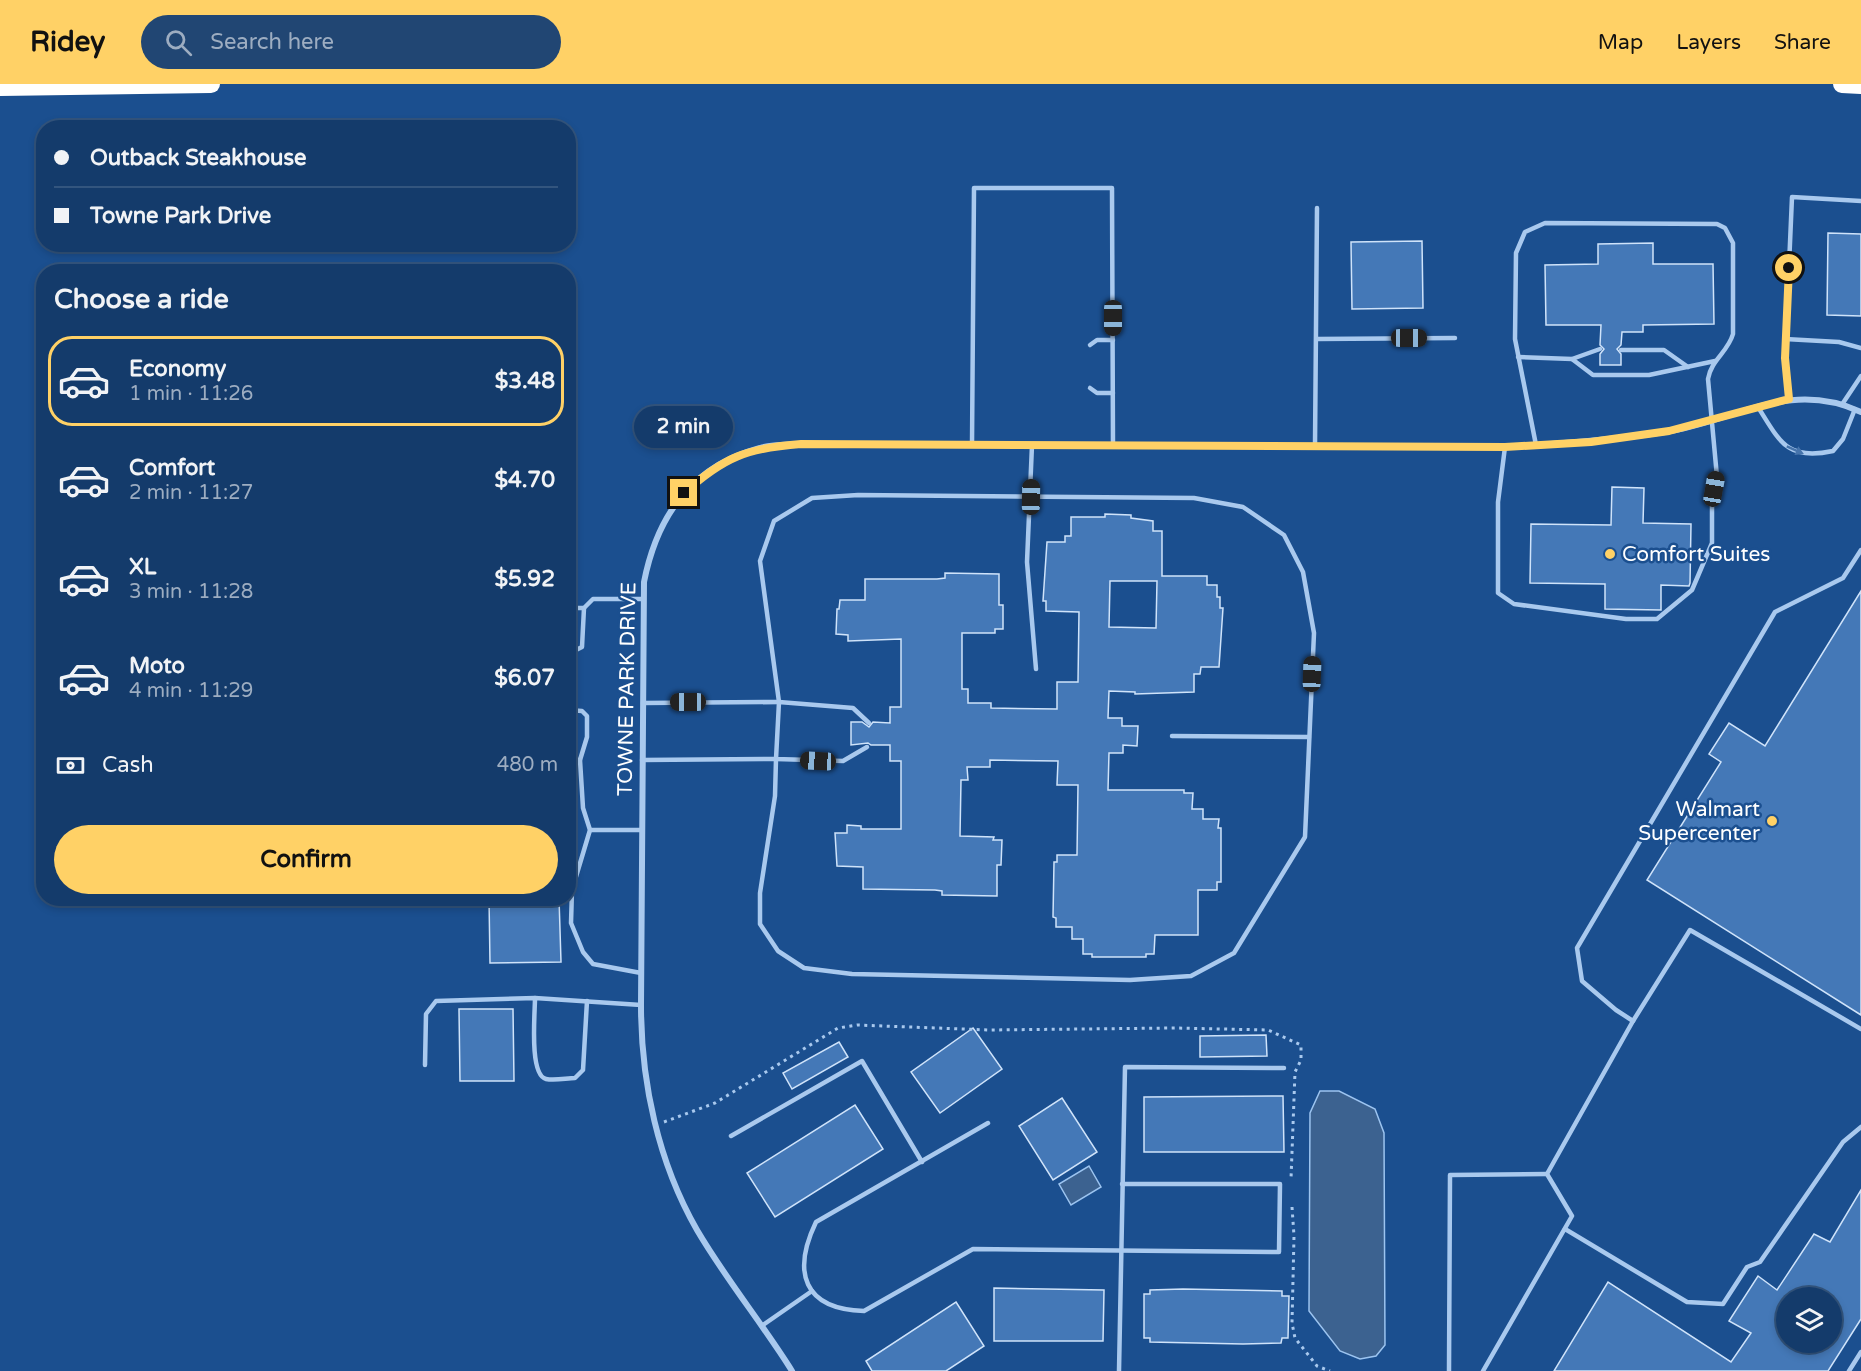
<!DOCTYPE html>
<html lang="en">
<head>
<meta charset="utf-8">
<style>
  body { margin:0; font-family:"Varela Round",sans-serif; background:#214673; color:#f1f3f6; height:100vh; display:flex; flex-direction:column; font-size:22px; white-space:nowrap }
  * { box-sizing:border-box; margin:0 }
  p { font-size:20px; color:#9dadc1 }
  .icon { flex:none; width:33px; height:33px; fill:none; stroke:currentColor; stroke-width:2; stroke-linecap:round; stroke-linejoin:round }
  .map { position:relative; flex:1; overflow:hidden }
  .panel { position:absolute; left:36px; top:180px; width:540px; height:642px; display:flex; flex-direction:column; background:#143b6b; border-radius:24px; box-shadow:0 3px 9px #0003,0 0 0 2px #33557e }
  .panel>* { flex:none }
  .guide { position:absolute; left:36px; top:36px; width:540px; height:132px; border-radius:24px; box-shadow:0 3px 9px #0003,0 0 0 2px #33557e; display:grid; align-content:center; height:132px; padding:0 18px; background:#143b6b }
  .controls { position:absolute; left:1776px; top:1203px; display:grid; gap:12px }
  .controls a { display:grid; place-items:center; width:66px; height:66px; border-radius:50%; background:#143b6b; box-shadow:0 3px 9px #0003,0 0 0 2px #33557e; font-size:30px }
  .end { position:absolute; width:27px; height:27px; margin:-14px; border:8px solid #ffd166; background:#111; box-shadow:0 0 0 3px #111 }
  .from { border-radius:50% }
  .bubble { position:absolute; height:42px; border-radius:21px; background:#143b6b; box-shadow:0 3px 9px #0003,0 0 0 2px #33557e; font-size:20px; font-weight:700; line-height:42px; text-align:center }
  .car { position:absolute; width:18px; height:36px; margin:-18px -9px; border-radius:8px; box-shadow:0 0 4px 2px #0007; background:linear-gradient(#222 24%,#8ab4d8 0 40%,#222 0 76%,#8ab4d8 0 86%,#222 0) }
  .guide b { display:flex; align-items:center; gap:21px; height:57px; font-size:22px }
  .guide b+b { border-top:2px solid #33557e }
  .guide i { width:15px; height:15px; background:#f1f3f6 }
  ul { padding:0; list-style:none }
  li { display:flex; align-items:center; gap:18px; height:90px; margin:0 12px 9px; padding:0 6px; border:3px solid transparent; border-radius:24px }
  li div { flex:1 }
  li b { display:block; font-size:22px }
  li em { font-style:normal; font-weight:700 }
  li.on { border-color:#ffd166 }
  li>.icon { width:54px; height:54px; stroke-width:1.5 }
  h2 { padding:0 18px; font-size:27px; line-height:72px }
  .pay { display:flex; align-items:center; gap:15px; height:66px; padding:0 18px; font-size:22px }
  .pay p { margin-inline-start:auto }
  .action { display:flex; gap:12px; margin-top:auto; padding:12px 18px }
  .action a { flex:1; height:69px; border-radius:36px; background:#ffd166; color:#111; font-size:24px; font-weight:700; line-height:69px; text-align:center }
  header { display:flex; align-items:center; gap:36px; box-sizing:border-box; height:84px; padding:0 30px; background:#ffd166; color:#111 }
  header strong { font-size:28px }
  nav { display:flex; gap:33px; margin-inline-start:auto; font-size:21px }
  .search { width:420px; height:54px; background:#214673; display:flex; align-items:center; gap:15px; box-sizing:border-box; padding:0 21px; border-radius:33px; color:#9dadc1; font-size:22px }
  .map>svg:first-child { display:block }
</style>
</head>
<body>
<header>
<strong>Ridey</strong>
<div class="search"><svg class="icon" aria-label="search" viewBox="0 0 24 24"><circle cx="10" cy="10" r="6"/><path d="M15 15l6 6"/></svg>Search here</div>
<nav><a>Map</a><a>Layers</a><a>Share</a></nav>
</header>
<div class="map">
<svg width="1861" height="1287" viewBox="0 0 1861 1287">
  <rect width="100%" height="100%" fill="#1b4f8f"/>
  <g fill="#3c6290" stroke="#9cc4f0" stroke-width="1.5">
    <polygon points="1320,1007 1339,1007 1375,1025 1384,1049 1385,1261 1376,1272 1360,1275 1340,1267 1309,1227 1310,1029"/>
    <polygon points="1089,1082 1101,1103 1071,1121 1059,1100"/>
  </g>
  <g fill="#4478b7" stroke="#cfe3fa" stroke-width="1.5" fill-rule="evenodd">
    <polygon points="1828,149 1861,150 1861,232 1827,231"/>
    <polygon points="1422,157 1423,224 1352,225 1351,158"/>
    <polygon points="1653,159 1653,180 1713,180 1714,240 1643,241 1643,248 1622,248 1621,261 1617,265 1621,270 1621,281 1600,281 1600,270 1604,265 1600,261 1601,241 1546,241 1545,181 1598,180 1598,160"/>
    <polygon points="1612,403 1644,404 1643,439 1691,440 1690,499 1689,502 1661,501 1661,526 1605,525 1605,500 1530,499 1531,440 1611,441"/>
    <path d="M1105,430L1131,431V434L1153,437V447H1162V492H1207V501H1217V513H1220V524H1223L1219,583H1201L1200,590H1194V608L1135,610V608L1109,607L1108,634H1122V642H1138L1137,662L1123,661V669H1109L1108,706H1184V709H1193L1192,725H1203V735H1219L1218,744H1221V798H1217V806H1198V851H1155L1154,870H1146V873H1092V870H1083V855H1072V843H1056V834L1053,833L1054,778H1057V771H1077L1078,701H1057L1058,677L990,676V683H967L968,696H961L960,752L994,753L993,756H1002L1001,781H997V812L942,811V807L935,806L863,805V783L837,782L835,749H847V741L861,742V745H901V677H890V661H871L868,659L851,661V638H862L869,643L873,638L890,639V623H901V555L848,557V551L836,550L837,525H839L840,516H865V495H937L945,494V489L999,490V521H1003V545H995V549H962V605H968V619H991V624L1057,625V598H1078L1079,528L1046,527V517H1043L1047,458H1065V452H1071V433H1105ZM1110,497H1157L1156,544L1109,543Z"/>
    <polygon points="1861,507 1861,931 1647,796 1721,678 1709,670 1729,639 1765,662"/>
    <polygon points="489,814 559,814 561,878 490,879"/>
    <polygon points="459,925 513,925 514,997 460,997"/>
    <polygon points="973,944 1002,985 940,1029 911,988"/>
    <polygon points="1266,951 1267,972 1200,973 1200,952"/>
    <polygon points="839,958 848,973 792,1005 783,989"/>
    <polygon points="1283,1012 1284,1068 1144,1068 1144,1013"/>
    <polygon points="1062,1014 1097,1068 1053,1096 1019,1042"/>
    <polygon points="855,1021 883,1065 775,1133 747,1089"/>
    <path d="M1861,1106V1235L1828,1287H1554L1608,1198L1731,1278L1751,1249L1729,1237L1758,1192L1777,1206L1814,1150L1830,1158ZM1786,1214H1832V1258H1786Z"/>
    <polygon points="994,1204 1104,1206 1103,1257 994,1257"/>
    <polygon points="1183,1205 1282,1207 1282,1212 1289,1212 1288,1254 1282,1254 1281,1259 1243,1260 1150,1258 1150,1254 1144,1254 1144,1210 1150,1210 1150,1206"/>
    <polygon points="956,1218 984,1262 946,1287 872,1287 866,1277"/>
  </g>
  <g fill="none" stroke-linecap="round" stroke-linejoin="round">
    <g stroke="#a9c9ee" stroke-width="3" stroke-dasharray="3 4.5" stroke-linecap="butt">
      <polyline points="664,1038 715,1019 838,944 857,941 989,946 1175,944 1268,946 1301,961 1301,976 1295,988 1291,1095"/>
      <polyline points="1292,1123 1294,1152 1292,1239 1295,1254 1317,1282 1330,1287"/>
    </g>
    <g stroke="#a9c9ee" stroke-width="4.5">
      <polyline points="1317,255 1455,254"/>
      <polyline points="1785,255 1839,258 1861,264"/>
      <polyline points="1090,261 1097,256 1113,256"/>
      <polyline points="1621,266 1664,266 1688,283"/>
      <polyline points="1518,273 1572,275 1593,291 1649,291 1715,277"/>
      <polyline points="1572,275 1600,265"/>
      <polyline points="1090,304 1097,309 1113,309"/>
      <polyline points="1789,315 1785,274 1792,113 1861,117"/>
      <polyline points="1843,319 1861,292"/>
      <path d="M1758,323C1780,358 1787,377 1833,367L1843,355L1855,325"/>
      <polyline points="972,361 974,104 1112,104 1113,361"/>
      <polyline points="1032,361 1027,478 1036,585"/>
      <polyline points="1315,362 1317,124"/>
      <path d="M1505,363L1498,418V509L1514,520L1626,535H1657L1692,506L1712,459V417L1717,393L1708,295C1711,276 1728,268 1733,250V159L1725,144L1717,140L1545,139L1525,148L1516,169L1515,255L1536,361"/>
      <polyline points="568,524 584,524 593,515 644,515"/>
      <polyline points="568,570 582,563 584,524"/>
      <polyline points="568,626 582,627 587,632 587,653 580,676 583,724 590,746 572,806 571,839 583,868 593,880 641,889"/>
      <polyline points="1172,652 1309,653"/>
      <polyline points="867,663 843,677 776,675 779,618 853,624 869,639"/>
      <polyline points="568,676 580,676"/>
      <polyline points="642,676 776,675 775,712 760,809 760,840 778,867 804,884 852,890 1130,896 1191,892 1234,869 1305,753 1314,549 1303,488 1284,451 1243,423 1194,414 858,411 812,414 774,437 760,477 779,618 643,619"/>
      <polyline points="590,746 642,746"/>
      <path d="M535,914C535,929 529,991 546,995C555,997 567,994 575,994L583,986L587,917"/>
      <polyline points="1633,937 1616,926 1582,897 1577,864 1775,528 1843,494 1861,466"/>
      <polyline points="425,981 426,930 436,917 535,914 641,921"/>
      <path d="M988,1039L816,1138C792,1188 803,1225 864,1227L973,1165L1279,1168L1280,1100H1122"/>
      <polyline points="731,1052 862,977 922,1078"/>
      <polyline points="1565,1145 1687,1218 1723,1220 1747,1183 1760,1178 1843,1058 1861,1043"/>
      <polyline points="763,1241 812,1207"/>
      <polyline points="1119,1287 1125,983 1284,984"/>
      <polyline points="1449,1287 1450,1091 1547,1090"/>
      <polyline points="1483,1287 1572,1132 1547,1090 1633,937 1690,846 1861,945"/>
      <polyline points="1849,1287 1861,1268"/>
    </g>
    <path stroke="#a9c9ee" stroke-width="6" d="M792,1287C762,1239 725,1194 697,1146C658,1078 641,998 641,921L644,498C657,432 692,382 760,364C773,360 788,361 801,360L1505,363C1559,360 1612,356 1665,348C1735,337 1789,295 1861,328"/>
    <g stroke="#fff" stroke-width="18">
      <polyline points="1842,0 1861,1"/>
      <polyline points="0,3 211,0"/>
    </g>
  </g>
  <defs><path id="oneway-solid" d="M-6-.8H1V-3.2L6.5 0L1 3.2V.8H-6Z" transform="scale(1.5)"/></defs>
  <use fill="#4674ac" href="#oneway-solid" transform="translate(1795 366) rotate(24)"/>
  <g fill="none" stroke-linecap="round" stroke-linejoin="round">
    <path stroke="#ffd166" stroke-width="8" d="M684,409C724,373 747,364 801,360L1505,363L1591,358L1669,347L1789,315L1785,274L1789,184"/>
  </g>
  <g fill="#ffd166" stroke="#1b4f8f" stroke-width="2">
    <circle cx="1610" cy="470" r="6"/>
    <circle cx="1772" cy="737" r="6"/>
  </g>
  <g text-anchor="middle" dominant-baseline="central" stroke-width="5" stroke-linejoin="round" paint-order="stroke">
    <g font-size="21" fill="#fff" stroke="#1b4f8f" text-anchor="start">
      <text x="1622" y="470">Comfort Suites</text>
      <text x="1760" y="725" text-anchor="end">Walmart<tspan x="1760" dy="24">Supercenter</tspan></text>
    </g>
    <g font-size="21" fill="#fff" stroke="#1b4f8f">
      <text transform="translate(627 605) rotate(-89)">TOWNE PARK DRIVE</text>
    </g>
  </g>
</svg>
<div class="controls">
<a><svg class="icon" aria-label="layers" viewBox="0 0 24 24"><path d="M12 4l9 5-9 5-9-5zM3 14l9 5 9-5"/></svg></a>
</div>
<i class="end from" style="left:1789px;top:184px"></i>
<i class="end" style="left:684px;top:409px"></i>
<div class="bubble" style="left:634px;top:322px;width:99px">2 min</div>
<i class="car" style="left:1113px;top:234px;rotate:180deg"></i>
<i class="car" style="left:1409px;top:254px;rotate:90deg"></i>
<i class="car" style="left:1714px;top:405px;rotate:10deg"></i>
<i class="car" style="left:1031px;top:413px;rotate:1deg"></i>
<i class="car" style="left:1312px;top:590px;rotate:2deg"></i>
<i class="car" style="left:688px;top:618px;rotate:270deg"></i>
<i class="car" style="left:818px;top:677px;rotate:273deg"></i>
<div class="guide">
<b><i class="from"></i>Outback Steakhouse</b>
<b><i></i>Towne Park Drive</b>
</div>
<section class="panel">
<h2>Choose a ride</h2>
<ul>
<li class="on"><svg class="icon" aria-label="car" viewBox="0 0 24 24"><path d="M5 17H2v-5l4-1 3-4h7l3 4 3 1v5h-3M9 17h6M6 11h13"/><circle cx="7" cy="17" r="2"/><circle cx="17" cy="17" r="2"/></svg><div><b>Economy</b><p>1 min · 11:26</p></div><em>$3.48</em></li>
<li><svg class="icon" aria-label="car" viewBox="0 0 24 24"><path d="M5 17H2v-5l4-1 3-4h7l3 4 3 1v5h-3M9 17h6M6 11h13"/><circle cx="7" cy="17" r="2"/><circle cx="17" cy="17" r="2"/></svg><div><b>Comfort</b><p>2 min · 11:27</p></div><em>$4.70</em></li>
<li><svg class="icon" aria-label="car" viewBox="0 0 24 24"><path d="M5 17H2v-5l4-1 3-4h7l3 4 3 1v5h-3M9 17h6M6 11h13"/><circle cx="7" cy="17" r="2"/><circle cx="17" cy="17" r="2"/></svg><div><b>XL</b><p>3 min · 11:28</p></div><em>$5.92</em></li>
<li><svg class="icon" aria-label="car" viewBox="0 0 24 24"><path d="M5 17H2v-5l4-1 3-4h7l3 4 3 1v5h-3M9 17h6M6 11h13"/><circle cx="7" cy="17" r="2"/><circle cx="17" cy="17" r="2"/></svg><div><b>Moto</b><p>4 min · 11:29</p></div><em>$6.07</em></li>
</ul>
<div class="pay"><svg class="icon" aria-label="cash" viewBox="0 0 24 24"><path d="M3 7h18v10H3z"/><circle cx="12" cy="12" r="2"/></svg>Cash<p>480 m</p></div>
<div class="action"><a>Confirm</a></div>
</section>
</div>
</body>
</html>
